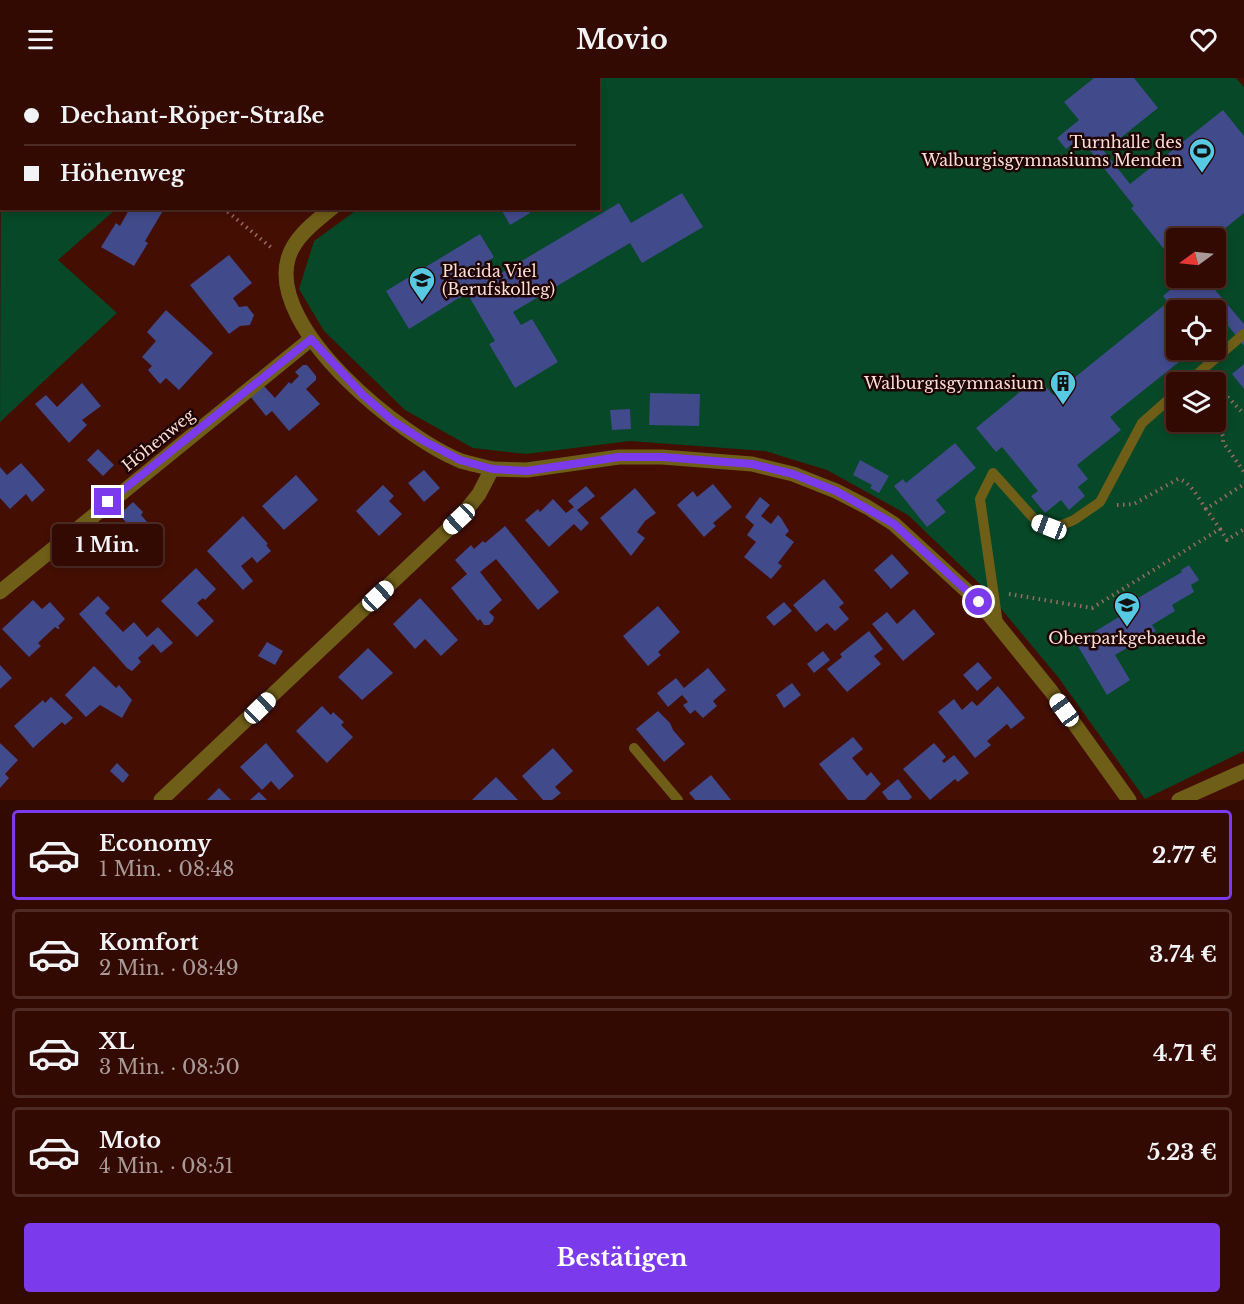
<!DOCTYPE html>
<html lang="de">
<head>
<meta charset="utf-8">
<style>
  body { margin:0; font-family:"Libre Baskerville",serif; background:#3e1811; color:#f1f3f6; height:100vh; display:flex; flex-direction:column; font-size:22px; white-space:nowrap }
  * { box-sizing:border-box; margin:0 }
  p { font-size:20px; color:#a99a99 }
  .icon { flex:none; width:33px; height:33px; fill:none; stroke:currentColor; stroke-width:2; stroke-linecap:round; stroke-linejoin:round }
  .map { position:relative; height:722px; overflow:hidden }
  .sheet { display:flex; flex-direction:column; background:#330a02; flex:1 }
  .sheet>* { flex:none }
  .banner { position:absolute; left:0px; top:0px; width:600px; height:132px; box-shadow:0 3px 9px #0003,0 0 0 2px #4e2b24; display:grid; align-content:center; height:132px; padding:0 24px; background:#330a02 }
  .needle { width:39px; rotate:255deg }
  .controls { position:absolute; left:1166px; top:150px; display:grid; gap:12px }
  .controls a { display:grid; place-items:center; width:60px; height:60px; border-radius:6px; background:#330a02; box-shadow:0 3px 9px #0003,0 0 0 2px #4e2b24; font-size:30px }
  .end { position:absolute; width:27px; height:27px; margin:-14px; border:8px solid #7c3aed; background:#fff; box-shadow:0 0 0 3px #fff }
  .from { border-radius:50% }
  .bubble { position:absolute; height:42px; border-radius:6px; background:#330a02; box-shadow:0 3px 9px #0003,0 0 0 2px #4e2b24; font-size:20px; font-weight:700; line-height:42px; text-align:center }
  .car { position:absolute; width:18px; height:36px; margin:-18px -9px; border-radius:8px; box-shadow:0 0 4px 2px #0007; background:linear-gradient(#fff 24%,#345 0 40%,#fff 0 76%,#345 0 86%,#fff 0) }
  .banner b { display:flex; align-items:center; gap:21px; height:57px; font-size:22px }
  .banner b+b { border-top:2px solid #4e2b24 }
  .banner i { width:15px; height:15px; background:#f1f3f6 }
  ul { padding:10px 0 0; list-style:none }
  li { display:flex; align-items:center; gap:18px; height:90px; margin:0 12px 9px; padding:0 12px; border:3px solid #4e2b24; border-radius:6px }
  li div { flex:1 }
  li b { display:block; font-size:22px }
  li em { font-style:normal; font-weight:700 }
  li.selected { border-color:#7c3aed }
  li>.icon { width:54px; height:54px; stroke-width:1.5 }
  .button { display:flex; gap:12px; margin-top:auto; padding:12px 24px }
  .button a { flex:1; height:69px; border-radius:6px; background:#7c3aed; color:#fff; font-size:24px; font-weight:700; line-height:69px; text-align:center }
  header { display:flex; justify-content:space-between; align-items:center; height:78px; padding:0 24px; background:#330a02; font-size:27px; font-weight:700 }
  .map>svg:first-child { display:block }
</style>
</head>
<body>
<header><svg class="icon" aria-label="menu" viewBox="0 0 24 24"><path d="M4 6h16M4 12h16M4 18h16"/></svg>Movio<svg class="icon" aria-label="heart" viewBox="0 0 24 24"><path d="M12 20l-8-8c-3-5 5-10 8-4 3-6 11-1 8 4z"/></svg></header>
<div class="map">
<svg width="1244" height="722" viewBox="0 0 1244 722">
  <rect width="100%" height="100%" fill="#440e03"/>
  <g fill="#064827" fill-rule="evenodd">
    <polygon points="91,0 267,0 89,1"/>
    <path d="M529,0H1236L1244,9V673L1145,721L1058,599L982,508L908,437L827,392L765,373L630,363L526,376L473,370L405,332L324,253L299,211L314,163L358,131L598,130V2L527,1ZM1176,160H1215V200H1176ZM1176,232H1215V272H1176ZM1176,304H1215V344H1176Z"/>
    <polygon points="1,82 2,130 116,131 58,182 117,235 0,344"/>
  </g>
  <g fill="#414a8b">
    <polygon points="1094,0 1134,0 1158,30 1104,73 1130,106 1223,32 1244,58 1244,135 1213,160 1176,160 1176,186 1131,130 1134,128 1080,60 1066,71 1057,60 1079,42 1064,24"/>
    <polygon points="682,115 703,149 642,185 630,165 513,234 521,247 532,241 558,284 515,310 489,266 495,263 467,215 409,251 386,213 480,156 494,179 484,186 493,200 619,125 631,145"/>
    <polygon points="130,130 164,131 145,163 148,165 134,188 101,169 116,145 120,148"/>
    <polygon points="503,130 528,130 530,135 510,147 501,131"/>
    <polygon points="229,177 252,205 233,220 239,229 247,228 254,237 250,247 240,248 229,256 190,207"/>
    <polygon points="1187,200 1205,200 1244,246 1244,268 1226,245 1215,254 1215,232 1176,232 1176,272 1194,272 1110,339 1121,352 1077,387 1088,401 1078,409 1085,418 1069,432 1061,422 1045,435 1031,418 1038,413 1002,369 996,374 976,350 1038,299 1053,317 1168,224 1163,218 1183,201 1188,207 1192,205"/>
    <polygon points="166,232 213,275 179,312 166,300 160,306 148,292 152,288 142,279 156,263 147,254"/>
    <polygon points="1244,286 1244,311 1232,296"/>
    <polygon points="303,287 307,287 316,298 316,302 306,311 320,326 289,353 272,333 266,338 250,318 263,307 275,320 289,304 291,306 299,298 295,294"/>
    <polygon points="82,305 101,328 82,342 87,347 69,365 35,326 46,317 57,329"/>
    <polygon points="650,315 700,316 699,348 649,347"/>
    <polygon points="630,331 631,351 612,352 610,332"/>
    <polygon points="955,365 976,390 936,422 946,434 927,449 894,408 903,401 906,405"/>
    <polygon points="98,371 114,387 103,398 87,382"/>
    <polygon points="860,382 889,398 879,415 870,410 872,407 853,397"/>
    <polygon points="21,385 45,412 32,424 26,416 10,431 0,420 0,389 7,397"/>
    <polygon points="424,392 440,410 424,424 408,405"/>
    <polygon points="296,397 318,422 284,452 262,428"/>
    <polygon points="713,406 732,429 713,445 716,448 704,459 677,427 693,413 697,419"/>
    <polygon points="383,407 394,418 389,423 402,436 379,458 356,433"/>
    <polygon points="586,408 595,418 577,432 589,445 581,453 574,446 549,469 525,442 538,431 540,434 553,421 566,435 574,429 568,423"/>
    <polygon points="635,410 656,435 645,443 637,454 645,460 631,478 600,440"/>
    <polygon points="760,419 770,427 761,438 771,446 778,437 781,440 789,453 785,457 794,464 778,485 782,488 771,501 744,479 756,464 747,457 754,447 745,439"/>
    <polygon points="133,424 143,434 141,437 148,445 137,455 146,464 139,471 136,469 132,473 134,476 125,484 105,463 113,456 110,451 117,446 120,449 126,444 119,437"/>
    <polygon points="243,438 268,466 266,467 271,473 257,485 252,479 241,488 253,503 243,512 207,473"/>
    <polygon points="93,448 105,463 97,469 84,456"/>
    <polygon points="505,448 559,514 538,532 496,481 480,494 502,522 489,534 494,539 493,543 489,547 484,547 480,541 478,543 451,510 467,496 455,482 471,467 474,471 483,463 485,465"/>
    <polygon points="892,476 909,495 891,511 874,492"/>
    <polygon points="1189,487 1199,502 1191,507 1194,514 1172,527 1175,533 1152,547 1156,553 1115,577 1130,602 1107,617 1076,565 1127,534 1123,529 1182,494 1181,492"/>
    <polygon points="196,490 216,511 205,522 203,520 197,525 214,543 197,559 161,523"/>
    <polygon points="824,501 844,525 839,529 849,541 835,553 827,545 816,554 793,527"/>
    <polygon points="98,518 110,530 105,535 123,554 134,544 147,559 158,549 173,565 161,575 153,566 138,580 141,584 132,593 127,590 79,536"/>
    <polygon points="420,520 458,562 441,578 425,561 415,571 393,546"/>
    <polygon points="33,522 42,531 50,524 65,541 58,548 60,550 58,551 55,549 38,565 41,568 29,579 2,551"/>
    <polygon points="784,524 792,533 774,548 766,539"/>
    <polygon points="658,528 680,554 658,574 661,577 648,588 623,558"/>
    <polygon points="914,531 935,556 903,583 872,546 887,534 897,546"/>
    <polygon points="869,553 883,571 874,578 881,586 847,614 827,591 842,579 840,576"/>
    <polygon points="267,564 283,573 275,587 258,578"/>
    <polygon points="368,570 393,595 362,622 338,599"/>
    <polygon points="823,573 830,582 814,595 807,586"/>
    <polygon points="978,584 992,600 977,613 963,597"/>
    <polygon points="0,587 12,600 0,611"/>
    <polygon points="94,588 116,610 119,607 132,622 122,640 100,627 86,639 65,617"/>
    <polygon points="708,590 726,612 713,623 717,628 703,640 695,632 690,636 683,627 688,624 682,617 668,629 657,615 676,600 684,610"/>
    <polygon points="792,605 801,617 784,630 776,617"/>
    <polygon points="998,608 1025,640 1011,651 1007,646 987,663 991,667 975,680 938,634 954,621 962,632 972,623 977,628"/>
    <polygon points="51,619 73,640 65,647 62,644 33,670 14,648 43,622 45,625"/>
    <polygon points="322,628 331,637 333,634 344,644 341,647 353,659 327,685 296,653"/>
    <polygon points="658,633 670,645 673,652 685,666 664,684 636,651"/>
    <polygon points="853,659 863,671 852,680 867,698 871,694 881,706 865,722 848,722 819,686"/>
    <polygon points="0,665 18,682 5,696 9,700 0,710"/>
    <polygon points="266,665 294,698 279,712 271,703 262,712 240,689"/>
    <polygon points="934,665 946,679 942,683 944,685 954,677 969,695 958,704 955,701 930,722 903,691"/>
    <polygon points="553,670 573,693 555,709 561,715 552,722 543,722 522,698"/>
    <polygon points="117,685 129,697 123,705 110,693"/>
    <polygon points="711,697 731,722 695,722 689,715"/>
    <polygon points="496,699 518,722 472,722 478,716"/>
    <polygon points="898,701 912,719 909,722 888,722 882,714"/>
    <polygon points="219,710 231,722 207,722"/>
    <polygon points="259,714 267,722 250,722"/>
  </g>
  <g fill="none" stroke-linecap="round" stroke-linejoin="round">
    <g stroke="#966c63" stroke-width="4" stroke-dasharray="1.5 4.5" stroke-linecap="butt">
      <polyline points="51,0 53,2"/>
      <polyline points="223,130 273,171"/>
      <polyline points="1215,306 1244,336"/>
      <polyline points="1215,340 1223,358 1223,364 1244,394"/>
      <path d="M1117,427L1134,426L1178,401C1190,403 1199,421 1206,431"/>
      <polyline points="1220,451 1227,462 1244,451"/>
      <polyline points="1009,516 1092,530 1220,451 1206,431 1244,406"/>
    </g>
    <g stroke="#6f5e18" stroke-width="10">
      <polyline points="1188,304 1244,256"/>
      <polyline points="998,546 980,421 993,395 1037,444 1049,449 1062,447 1074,442 1100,424 1142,345 1176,315"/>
      <polyline points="634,670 678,722"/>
    </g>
    <g stroke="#6f5e18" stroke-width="15">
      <polyline points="505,2 507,0"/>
      <path d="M332,130C315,144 294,159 288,181C268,252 403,360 461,383C471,386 482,388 492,391"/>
      <polyline points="0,514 311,261"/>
      <polyline points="161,722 459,441 479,416 492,391 527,392 619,379 662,379 752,386 793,396 836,413 867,429 894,446 979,524 1051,613 1129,722"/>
      <polyline points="1179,722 1244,693"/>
    </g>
  </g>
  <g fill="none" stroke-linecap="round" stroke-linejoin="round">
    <polyline stroke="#7c3aed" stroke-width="8" points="108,424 311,261 363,317 394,344 424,363 460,382 492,391 527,393 619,379 662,379 752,386 793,396 836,413 894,446 979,524"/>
  </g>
  <defs>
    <g id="stadium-pin" transform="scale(1.35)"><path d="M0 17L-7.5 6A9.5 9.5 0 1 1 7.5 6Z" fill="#57c9e2" stroke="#1f0301"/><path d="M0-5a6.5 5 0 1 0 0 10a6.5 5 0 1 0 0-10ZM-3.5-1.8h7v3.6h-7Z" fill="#111"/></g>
    <g id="school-pin" transform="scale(1.35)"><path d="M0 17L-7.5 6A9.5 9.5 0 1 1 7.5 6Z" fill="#57c9e2" stroke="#1f0301"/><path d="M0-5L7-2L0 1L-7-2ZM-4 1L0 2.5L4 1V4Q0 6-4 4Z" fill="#111"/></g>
    <g id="building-pin" transform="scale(1.35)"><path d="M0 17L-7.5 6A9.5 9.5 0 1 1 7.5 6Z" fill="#57c9e2" stroke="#1f0301"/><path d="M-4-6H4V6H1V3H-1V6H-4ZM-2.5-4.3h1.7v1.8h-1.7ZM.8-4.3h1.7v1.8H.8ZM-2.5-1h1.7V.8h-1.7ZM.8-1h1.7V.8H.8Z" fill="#111"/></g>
  </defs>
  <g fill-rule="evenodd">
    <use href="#stadium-pin" x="1202" y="73"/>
    <use href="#school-pin" x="422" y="202"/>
    <use href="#building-pin" x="1063" y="305"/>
    <use href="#school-pin" x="1127" y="527"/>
  </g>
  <g text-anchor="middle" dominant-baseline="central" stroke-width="5" stroke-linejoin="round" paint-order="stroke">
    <g font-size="16" fill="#fbdfd8" stroke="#1f0301" text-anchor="end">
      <text x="1182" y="64">Turnhalle des<tspan x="1182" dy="18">Walburgisgymnasiums Menden</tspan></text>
      <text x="442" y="193" text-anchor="start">Placida Viel<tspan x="442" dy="18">(Berufskolleg)</tspan></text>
      <text x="1044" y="305">Walburgisgymnasium</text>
      <text x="1127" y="560" text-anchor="middle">Oberparkgebaeude</text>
    </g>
    <g font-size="16" fill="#fbdfd8" stroke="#1f0301">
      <text transform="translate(158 362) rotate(-39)">Höhenweg</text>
    </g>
  </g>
</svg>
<div class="controls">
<a><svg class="needle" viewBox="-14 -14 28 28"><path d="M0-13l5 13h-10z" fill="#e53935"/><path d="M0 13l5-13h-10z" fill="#a99a99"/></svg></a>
<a><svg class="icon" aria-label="locate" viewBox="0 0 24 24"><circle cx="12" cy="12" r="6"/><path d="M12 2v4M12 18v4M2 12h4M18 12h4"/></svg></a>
<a><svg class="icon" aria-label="layers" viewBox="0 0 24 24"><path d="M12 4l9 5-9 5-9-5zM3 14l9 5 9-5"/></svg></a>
</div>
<i class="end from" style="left:979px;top:524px"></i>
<i class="end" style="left:108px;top:424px"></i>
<div class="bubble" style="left:52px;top:446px;width:111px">1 Min.</div>
<i class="car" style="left:459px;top:441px;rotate:227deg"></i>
<i class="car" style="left:1049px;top:449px;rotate:291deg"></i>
<i class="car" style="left:378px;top:518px;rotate:47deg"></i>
<i class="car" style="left:260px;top:630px;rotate:46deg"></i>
<i class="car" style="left:1064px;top:632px;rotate:324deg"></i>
<div class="banner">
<b><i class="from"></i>Dechant-Röper-Straße</b>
<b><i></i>Höhenweg</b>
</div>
</div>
<section class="sheet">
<ul>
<li class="selected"><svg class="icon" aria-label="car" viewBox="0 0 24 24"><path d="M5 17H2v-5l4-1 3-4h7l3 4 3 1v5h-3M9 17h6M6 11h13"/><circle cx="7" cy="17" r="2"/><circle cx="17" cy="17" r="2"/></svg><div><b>Economy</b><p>1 Min. · 08:48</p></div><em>2.77 €</em></li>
<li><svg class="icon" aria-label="car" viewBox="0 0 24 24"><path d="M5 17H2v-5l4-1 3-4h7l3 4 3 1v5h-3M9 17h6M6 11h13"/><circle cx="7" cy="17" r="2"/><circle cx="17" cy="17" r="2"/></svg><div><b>Komfort</b><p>2 Min. · 08:49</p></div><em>3.74 €</em></li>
<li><svg class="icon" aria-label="car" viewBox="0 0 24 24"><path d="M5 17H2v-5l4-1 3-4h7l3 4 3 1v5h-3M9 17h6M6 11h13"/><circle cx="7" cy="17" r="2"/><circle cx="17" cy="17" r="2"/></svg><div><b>XL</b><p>3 Min. · 08:50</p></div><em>4.71 €</em></li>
<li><svg class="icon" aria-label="car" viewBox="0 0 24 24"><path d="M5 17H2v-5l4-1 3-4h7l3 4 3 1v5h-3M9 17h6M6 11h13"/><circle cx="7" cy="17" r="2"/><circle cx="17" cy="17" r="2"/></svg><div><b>Moto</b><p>4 Min. · 08:51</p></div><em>5.23 €</em></li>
</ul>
<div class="button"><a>Bestätigen</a></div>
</section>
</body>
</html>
